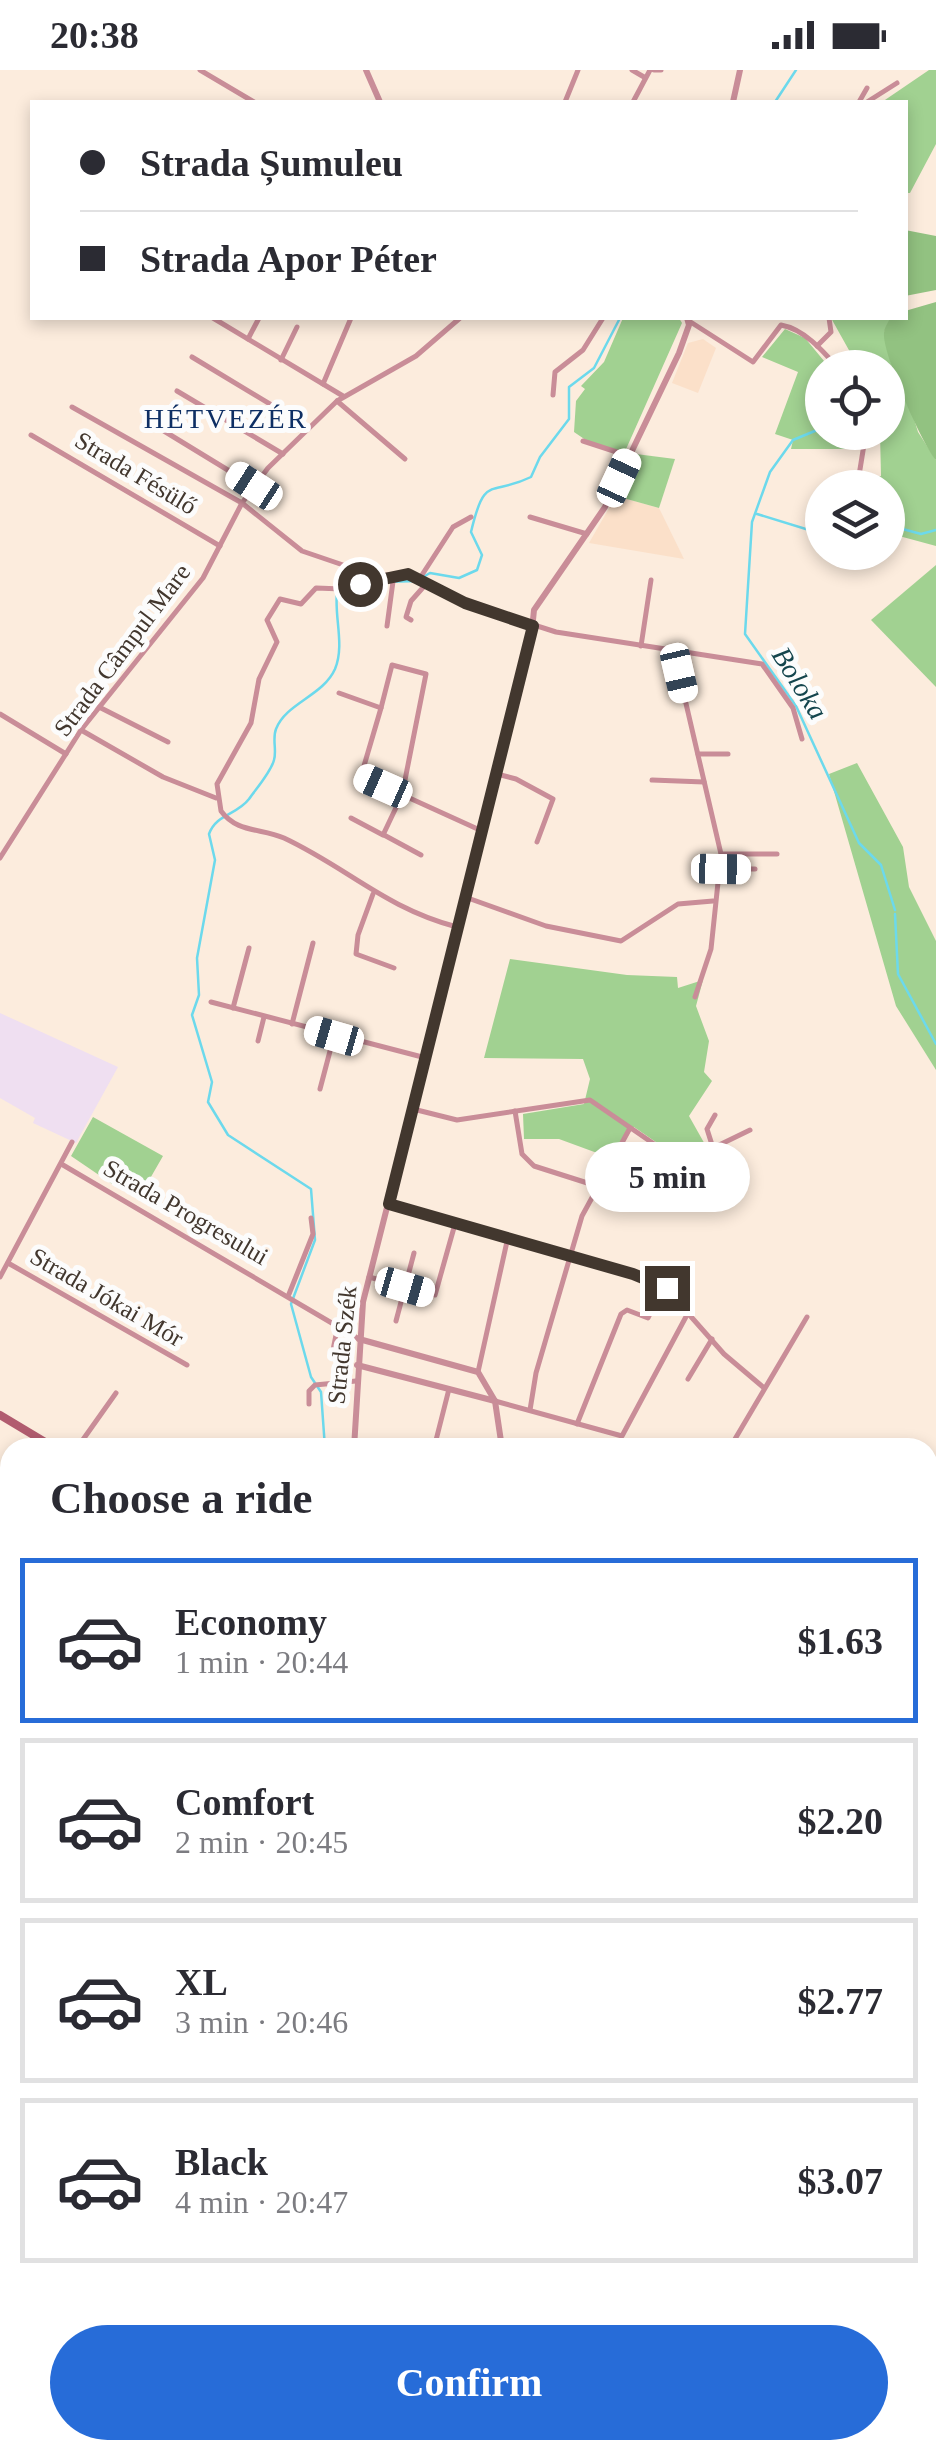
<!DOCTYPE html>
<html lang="en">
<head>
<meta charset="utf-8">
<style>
  body { margin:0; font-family:"Times New Roman",serif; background:#f2f2f3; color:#2b2b33; height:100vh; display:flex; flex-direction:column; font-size:38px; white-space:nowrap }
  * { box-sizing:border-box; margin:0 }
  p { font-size:32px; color:#7c7c81 }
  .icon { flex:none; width:55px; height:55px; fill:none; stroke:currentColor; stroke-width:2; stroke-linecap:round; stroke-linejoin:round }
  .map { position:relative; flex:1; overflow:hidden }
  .side { position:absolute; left:0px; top:1368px; width:938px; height:1022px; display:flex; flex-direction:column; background:#fff; border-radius:30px 30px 0 0; box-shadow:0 5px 15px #0003 }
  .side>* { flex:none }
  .guide { position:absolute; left:30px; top:30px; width:878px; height:220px; border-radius:0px; box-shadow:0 5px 15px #0003; display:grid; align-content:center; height:220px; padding:0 50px; background:#fff }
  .controls { position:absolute; left:805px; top:280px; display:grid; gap:20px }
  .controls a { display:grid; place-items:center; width:100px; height:100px; border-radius:50%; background:#fff; box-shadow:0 5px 15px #0003; font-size:50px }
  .end { position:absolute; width:45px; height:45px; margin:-22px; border:12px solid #42372e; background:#fff; box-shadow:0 0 0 5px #fff }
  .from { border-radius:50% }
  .bubble { position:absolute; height:70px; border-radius:35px; background:#fff; box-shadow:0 5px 15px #0003; font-size:32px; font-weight:700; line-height:70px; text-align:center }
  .car { position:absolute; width:30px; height:60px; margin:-30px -15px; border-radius:12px; box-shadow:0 0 8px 2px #0007; background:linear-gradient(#fff 24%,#345 0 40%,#fff 0 76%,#345 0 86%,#fff 0) }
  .guide b { display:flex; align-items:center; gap:35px; height:95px; font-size:38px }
  .guide b+b { border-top:2px solid #e1e1e2 }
  .guide i { width:25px; height:25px; background:#2b2b33 }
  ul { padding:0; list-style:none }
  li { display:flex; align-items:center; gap:30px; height:165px; margin:0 20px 15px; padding:0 30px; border:5px solid #e1e1e2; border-radius:0px }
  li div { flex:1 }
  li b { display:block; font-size:38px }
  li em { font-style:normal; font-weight:700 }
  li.selected { border-color:#276cd8 }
  li>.icon { width:90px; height:90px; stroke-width:1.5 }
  h2 { padding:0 50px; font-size:45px; line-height:120px }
  .cta { display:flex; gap:20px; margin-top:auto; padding:20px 50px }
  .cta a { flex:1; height:115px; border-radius:60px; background:#276cd8; color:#fff; font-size:40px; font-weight:700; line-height:115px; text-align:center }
  .status { display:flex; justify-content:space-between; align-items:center; height:70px; padding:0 50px; background:#fff; direction:ltr }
  .status svg { height:28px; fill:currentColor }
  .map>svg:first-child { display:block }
</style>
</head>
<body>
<div class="status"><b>20:38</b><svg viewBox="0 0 49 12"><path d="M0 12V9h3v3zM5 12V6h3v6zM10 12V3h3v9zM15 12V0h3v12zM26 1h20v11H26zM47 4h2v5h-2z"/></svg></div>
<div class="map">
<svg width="936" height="2389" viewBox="0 0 936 2389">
  <rect width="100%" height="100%" fill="#fcecdd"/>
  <g fill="#efdff1">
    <polygon points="0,943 118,997 76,1073 33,1053 35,1048 0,1028"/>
    <polygon points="936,1493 936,1650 928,1641 928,1516"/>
  </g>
  <g fill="#fbe0c9">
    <polygon points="703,269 716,278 698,323 672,313 688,273"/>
    <polygon points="616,426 659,438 684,489 589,473"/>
    <polygon points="0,2377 25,2386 27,2380 140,2380 161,2389 0,2389"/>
  </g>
  <g fill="#a1d191">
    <polygon points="929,0 936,0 936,74 910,123 905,123 905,32 882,32"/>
    <polygon points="623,248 679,248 682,253 623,386 596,377 574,362 576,331 585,319 581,316 604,292"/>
    <polygon points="831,248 892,248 884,262 893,302 906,323 918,362 936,390 936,476 888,463 891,457 888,457 888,418 872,417 870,410 881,406 880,363 888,362 888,298 844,297 840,292 850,282"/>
    <polygon points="785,259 805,268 829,297 822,298 822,362 862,363 864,379 791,379 793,370 775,364 798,302 762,287"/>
    <polygon points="636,384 675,389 659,438 616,426"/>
    <polygon points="936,495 936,617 871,550"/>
    <polygon points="857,693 903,777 909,817 936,871 936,1000 896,936 829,704"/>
    <polygon points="510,889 627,905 677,907 678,918 703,910 696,936 709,971 704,1002 712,1011 689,1046 707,1078 685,1092 634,1057 608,1087 559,1069 524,1069 523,1044 584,1034 590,1009 583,989 484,988"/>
    <polygon points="93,1047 163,1086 144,1119 124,1109 118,1118 71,1086"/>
    <polygon points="10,1708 10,1871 0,1889 0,1714"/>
  </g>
  <g fill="#92c281">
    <polygon points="905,160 936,166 936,220 905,226"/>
    <path d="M936,232V390C922,374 882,283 884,263C884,258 888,253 890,248H905V241Z"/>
  </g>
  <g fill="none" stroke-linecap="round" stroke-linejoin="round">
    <g stroke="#6cd9ec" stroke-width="2.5">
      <polyline points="775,32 796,0"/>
      <polyline points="822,358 793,370 770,402 752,452 745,564 796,636 859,773 881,795 895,840"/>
      <polyline points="757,444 822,464"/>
      <polyline points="888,455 921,464 936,460"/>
      <path d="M423,507L430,503L459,508L477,500L482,485L471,462C485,403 490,427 531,407L540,387L569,349V317L594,298L620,248"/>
      <polyline points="895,844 898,904 936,974"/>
      <path d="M325,1378L321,1322L311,1307L291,1234L315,1170L311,1119L228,1065L208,1032L212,1012L192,945L199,925L197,888L215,790L209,764C216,744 237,745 249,729C256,719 271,702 274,690C277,680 272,669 276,659C286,633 323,626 335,599C345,575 334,547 337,522L384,512L417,511"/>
      <polyline points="0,1726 10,1720"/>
      <polyline points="0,1788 10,1797"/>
      <polyline points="0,1875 8,1876"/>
      <polyline points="0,1882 2,1880"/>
    </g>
    <g stroke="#c98d98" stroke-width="5">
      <polyline points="200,0 254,32"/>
      <polyline points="632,0 644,7"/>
      <polyline points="654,0 661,0"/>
      <polyline points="565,32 578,0"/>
      <polyline points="633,32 650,0"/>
      <polyline points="859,32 867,18"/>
      <polyline points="867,32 897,13"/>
      <polyline points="213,248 343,326"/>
      <path d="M689,251L753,292L781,255C804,259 823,281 838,298"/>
      <polyline points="248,269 259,248"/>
      <polyline points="817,276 831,262 829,248"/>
      <polyline points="192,287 308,357"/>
      <polyline points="281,290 297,257"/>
      <polyline points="323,314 351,248"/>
      <polyline points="177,321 283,384"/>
      <polyline points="553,325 555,302 583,280 603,248"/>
      <polyline points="337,331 405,389"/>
      <polyline points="72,337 242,433 302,481 349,497 360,514"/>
      <polyline points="159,358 254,416"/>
      <polyline points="31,365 220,476"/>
      <polyline points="583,371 629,386"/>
      <polyline points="857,418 866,362"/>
      <polyline points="530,447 587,464"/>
      <polyline points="420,508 453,457 471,447"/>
      <polyline points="411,550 406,547 411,531 427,513"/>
      <polyline points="387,556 394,504"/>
      <polyline points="641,576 651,510"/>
      <polyline points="674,582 721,784 711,879 695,927"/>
      <polyline points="339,623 381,638 361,706 482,761"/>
      <polyline points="99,637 168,672"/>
      <polyline points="0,644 66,684"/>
      <polyline points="81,660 163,707 216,728"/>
      <polyline points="698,684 728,684"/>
      <polyline points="497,704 516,709 553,729 537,772"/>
      <polyline points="652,710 704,712"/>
      <polyline points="351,748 383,765 402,725 426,604 392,595 381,638"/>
      <polyline points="384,765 421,785"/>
      <polyline points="721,784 777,784"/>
      <polyline points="0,788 81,660 203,508 242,433 268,398 337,331 416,286 460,248"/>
      <polyline points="721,799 755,799"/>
      <polyline points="373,824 358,865 356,884 394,898"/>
      <polyline points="465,827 546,856 621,871 678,834 713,831"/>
      <path d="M457,857C385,838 348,798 284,768C261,758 237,763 221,741L217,714L251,653L259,609L277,572L267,550L280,529L301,534L316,518L342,519L387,505L408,504L465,533L556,562L762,594L793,638L802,669"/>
      <polyline points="211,932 426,988"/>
      <polyline points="233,938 249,878"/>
      <polyline points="292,954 313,873"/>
      <polyline points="258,971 264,947"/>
      <polyline points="320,1019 334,966"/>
      <polyline points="413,1039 457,1050 590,1030 689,1098 713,1078 707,1059 715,1045"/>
      <polyline points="515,1041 522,1084 534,1096 666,1138"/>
      <polyline points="713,1078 750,1060"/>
      <polyline points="63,1095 359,1269"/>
      <polyline points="389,1133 663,1215 724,1284 763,1317"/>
      <polyline points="8,1193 187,1295"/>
      <polyline points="0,1207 72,1072"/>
      <polyline points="369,1207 435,1225 455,1154"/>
      <polyline points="289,1224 313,1164 311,1148"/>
      <polyline points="396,1251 414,1183"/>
      <polyline points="333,1280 338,1255"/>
      <polyline points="478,1302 508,1167"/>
      <polyline points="688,1309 712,1269"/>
      <polyline points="495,1331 622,1366 688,1243"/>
      <polyline points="309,1334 309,1321 315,1315 356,1311"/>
      <polyline points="530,1340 536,1303 582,1146 630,1058"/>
      <polyline points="577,1354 621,1244 627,1240 648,1248 664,1216"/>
      <polyline points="735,1369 807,1247"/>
      <polyline points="436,1371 462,1378"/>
      <polyline points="77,1378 116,1323"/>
      <polyline points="434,1378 449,1319"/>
      <polyline points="0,1480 10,1486"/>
      <polyline points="0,1555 10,1531"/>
      <polyline points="0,1674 10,1665"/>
      <polyline points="1,1674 10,1686"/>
      <polyline points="928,1835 936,1845"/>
      <polyline points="928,1862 931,1866"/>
      <polyline points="928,2059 936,2051"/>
      <polyline points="928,2108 936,2101"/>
      <polyline points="0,2220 10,2207"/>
      <polyline points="928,2227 936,2211"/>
      <polyline points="541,2380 542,2389"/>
      <polyline points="287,2389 288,2380"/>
      <polyline points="355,2389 360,2380"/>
      <polyline points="430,2389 433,2380"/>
      <polyline points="795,2389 801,2380"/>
    </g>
    <g stroke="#c98d98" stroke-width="6">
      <polyline points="366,0 380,32"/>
      <polyline points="733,32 740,0"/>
      <polyline points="359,1269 478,1302 495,1331 502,1378"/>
      <polyline points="357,1295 495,1331"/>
      <polyline points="354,1378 363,1232 531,570 534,540 605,437 679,283 689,255 687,248"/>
      <polyline points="928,1891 936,1899"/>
      <polyline points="928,2022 936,2014"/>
      <polyline points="769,2380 781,2389"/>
      <polyline points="178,2389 182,2380"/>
    </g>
    <g stroke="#b15c6f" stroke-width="8">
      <polyline points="0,1345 55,1378"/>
      <polyline points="0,2080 10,2074"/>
      <polyline points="929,2323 936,2315"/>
      <polyline points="928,2344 936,2341"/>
      <polyline points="856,2389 874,2380"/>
      <polyline points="869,2389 884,2380"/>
    </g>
    <g stroke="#9d3652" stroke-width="10">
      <polyline points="0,2141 10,2150"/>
      <polyline points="10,2197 10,2205"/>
      <polyline points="0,2233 10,2229"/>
      <polyline points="0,2310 10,2314"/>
      <polyline points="152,2380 171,2389"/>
    </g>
    <g stroke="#988a7f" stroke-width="6">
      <g id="rail">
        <polyline points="0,2340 10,2345"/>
        <polyline points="0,2379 24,2389"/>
        <polyline points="86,2380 105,2389"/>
      </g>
    </g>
    <use href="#rail" stroke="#fcfcfc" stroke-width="2.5" stroke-dasharray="8" stroke-linecap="butt"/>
  </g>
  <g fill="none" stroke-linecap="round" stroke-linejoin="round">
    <polyline stroke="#42372e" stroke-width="12" points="360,514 408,504 465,533 533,556 389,1134 633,1204 667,1218"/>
  </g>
  <g text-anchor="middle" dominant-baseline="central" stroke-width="10" stroke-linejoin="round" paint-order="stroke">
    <g font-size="25" fill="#42372e" stroke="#fcfcfc">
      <text transform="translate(136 403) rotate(31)">Strada Fésülő</text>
      <text transform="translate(122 580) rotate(-53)">Strada Câmpul Mare</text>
      <text transform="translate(186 1142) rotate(30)">Strada Progresului</text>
      <text transform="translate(107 1227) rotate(30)">Strada Jókai Mór</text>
      <text transform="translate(342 1275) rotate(-84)">Strada Szék</text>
    </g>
    <g font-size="28" letter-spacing="2.5" fill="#0e2f64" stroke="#fcfcfc">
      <text x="226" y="348">HÉTVEZÉR</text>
    </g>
    <g font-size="28" font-style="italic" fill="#14454d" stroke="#fcfcfc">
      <text transform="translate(800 613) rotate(58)">Boloka</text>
    </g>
  </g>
</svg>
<div class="controls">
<a><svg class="icon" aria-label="locate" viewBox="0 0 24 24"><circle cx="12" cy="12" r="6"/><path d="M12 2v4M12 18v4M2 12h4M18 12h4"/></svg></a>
<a><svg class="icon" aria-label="layers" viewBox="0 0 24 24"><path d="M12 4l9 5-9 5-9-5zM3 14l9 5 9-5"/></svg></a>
</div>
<i class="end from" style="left:360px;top:514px"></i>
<i class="end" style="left:667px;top:1218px"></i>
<div class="bubble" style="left:585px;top:1072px;width:165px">5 min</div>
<i class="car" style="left:619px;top:408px;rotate:25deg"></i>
<i class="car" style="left:254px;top:416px;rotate:303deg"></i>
<i class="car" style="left:679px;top:603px;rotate:167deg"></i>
<i class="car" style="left:383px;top:716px;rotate:294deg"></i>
<i class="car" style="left:721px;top:799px;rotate:91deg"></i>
<i class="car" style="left:334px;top:966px;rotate:286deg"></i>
<i class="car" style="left:405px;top:1217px;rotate:106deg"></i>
<div class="guide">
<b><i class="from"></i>Strada Șumuleu</b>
<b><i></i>Strada Apor Péter</b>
</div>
<section class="side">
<h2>Choose a ride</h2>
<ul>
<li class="selected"><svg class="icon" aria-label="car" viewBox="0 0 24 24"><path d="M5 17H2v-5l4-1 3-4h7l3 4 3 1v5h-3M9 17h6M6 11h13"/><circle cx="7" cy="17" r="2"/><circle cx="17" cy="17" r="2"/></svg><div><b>Economy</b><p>1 min · 20:44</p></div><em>$1.63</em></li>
<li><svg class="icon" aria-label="car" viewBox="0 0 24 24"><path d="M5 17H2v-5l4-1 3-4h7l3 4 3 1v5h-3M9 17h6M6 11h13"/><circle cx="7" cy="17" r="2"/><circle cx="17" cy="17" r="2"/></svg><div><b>Comfort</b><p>2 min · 20:45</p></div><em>$2.20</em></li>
<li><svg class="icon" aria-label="car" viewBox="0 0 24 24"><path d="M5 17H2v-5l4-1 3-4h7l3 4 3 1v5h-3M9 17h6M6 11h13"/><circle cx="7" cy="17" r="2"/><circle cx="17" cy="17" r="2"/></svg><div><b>XL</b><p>3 min · 20:46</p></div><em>$2.77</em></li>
<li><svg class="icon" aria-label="car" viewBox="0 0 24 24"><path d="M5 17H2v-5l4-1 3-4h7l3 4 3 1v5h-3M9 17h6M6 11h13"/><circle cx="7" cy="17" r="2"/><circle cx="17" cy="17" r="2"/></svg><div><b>Black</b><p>4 min · 20:47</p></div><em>$3.07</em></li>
</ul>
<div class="cta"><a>Confirm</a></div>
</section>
</div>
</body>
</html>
